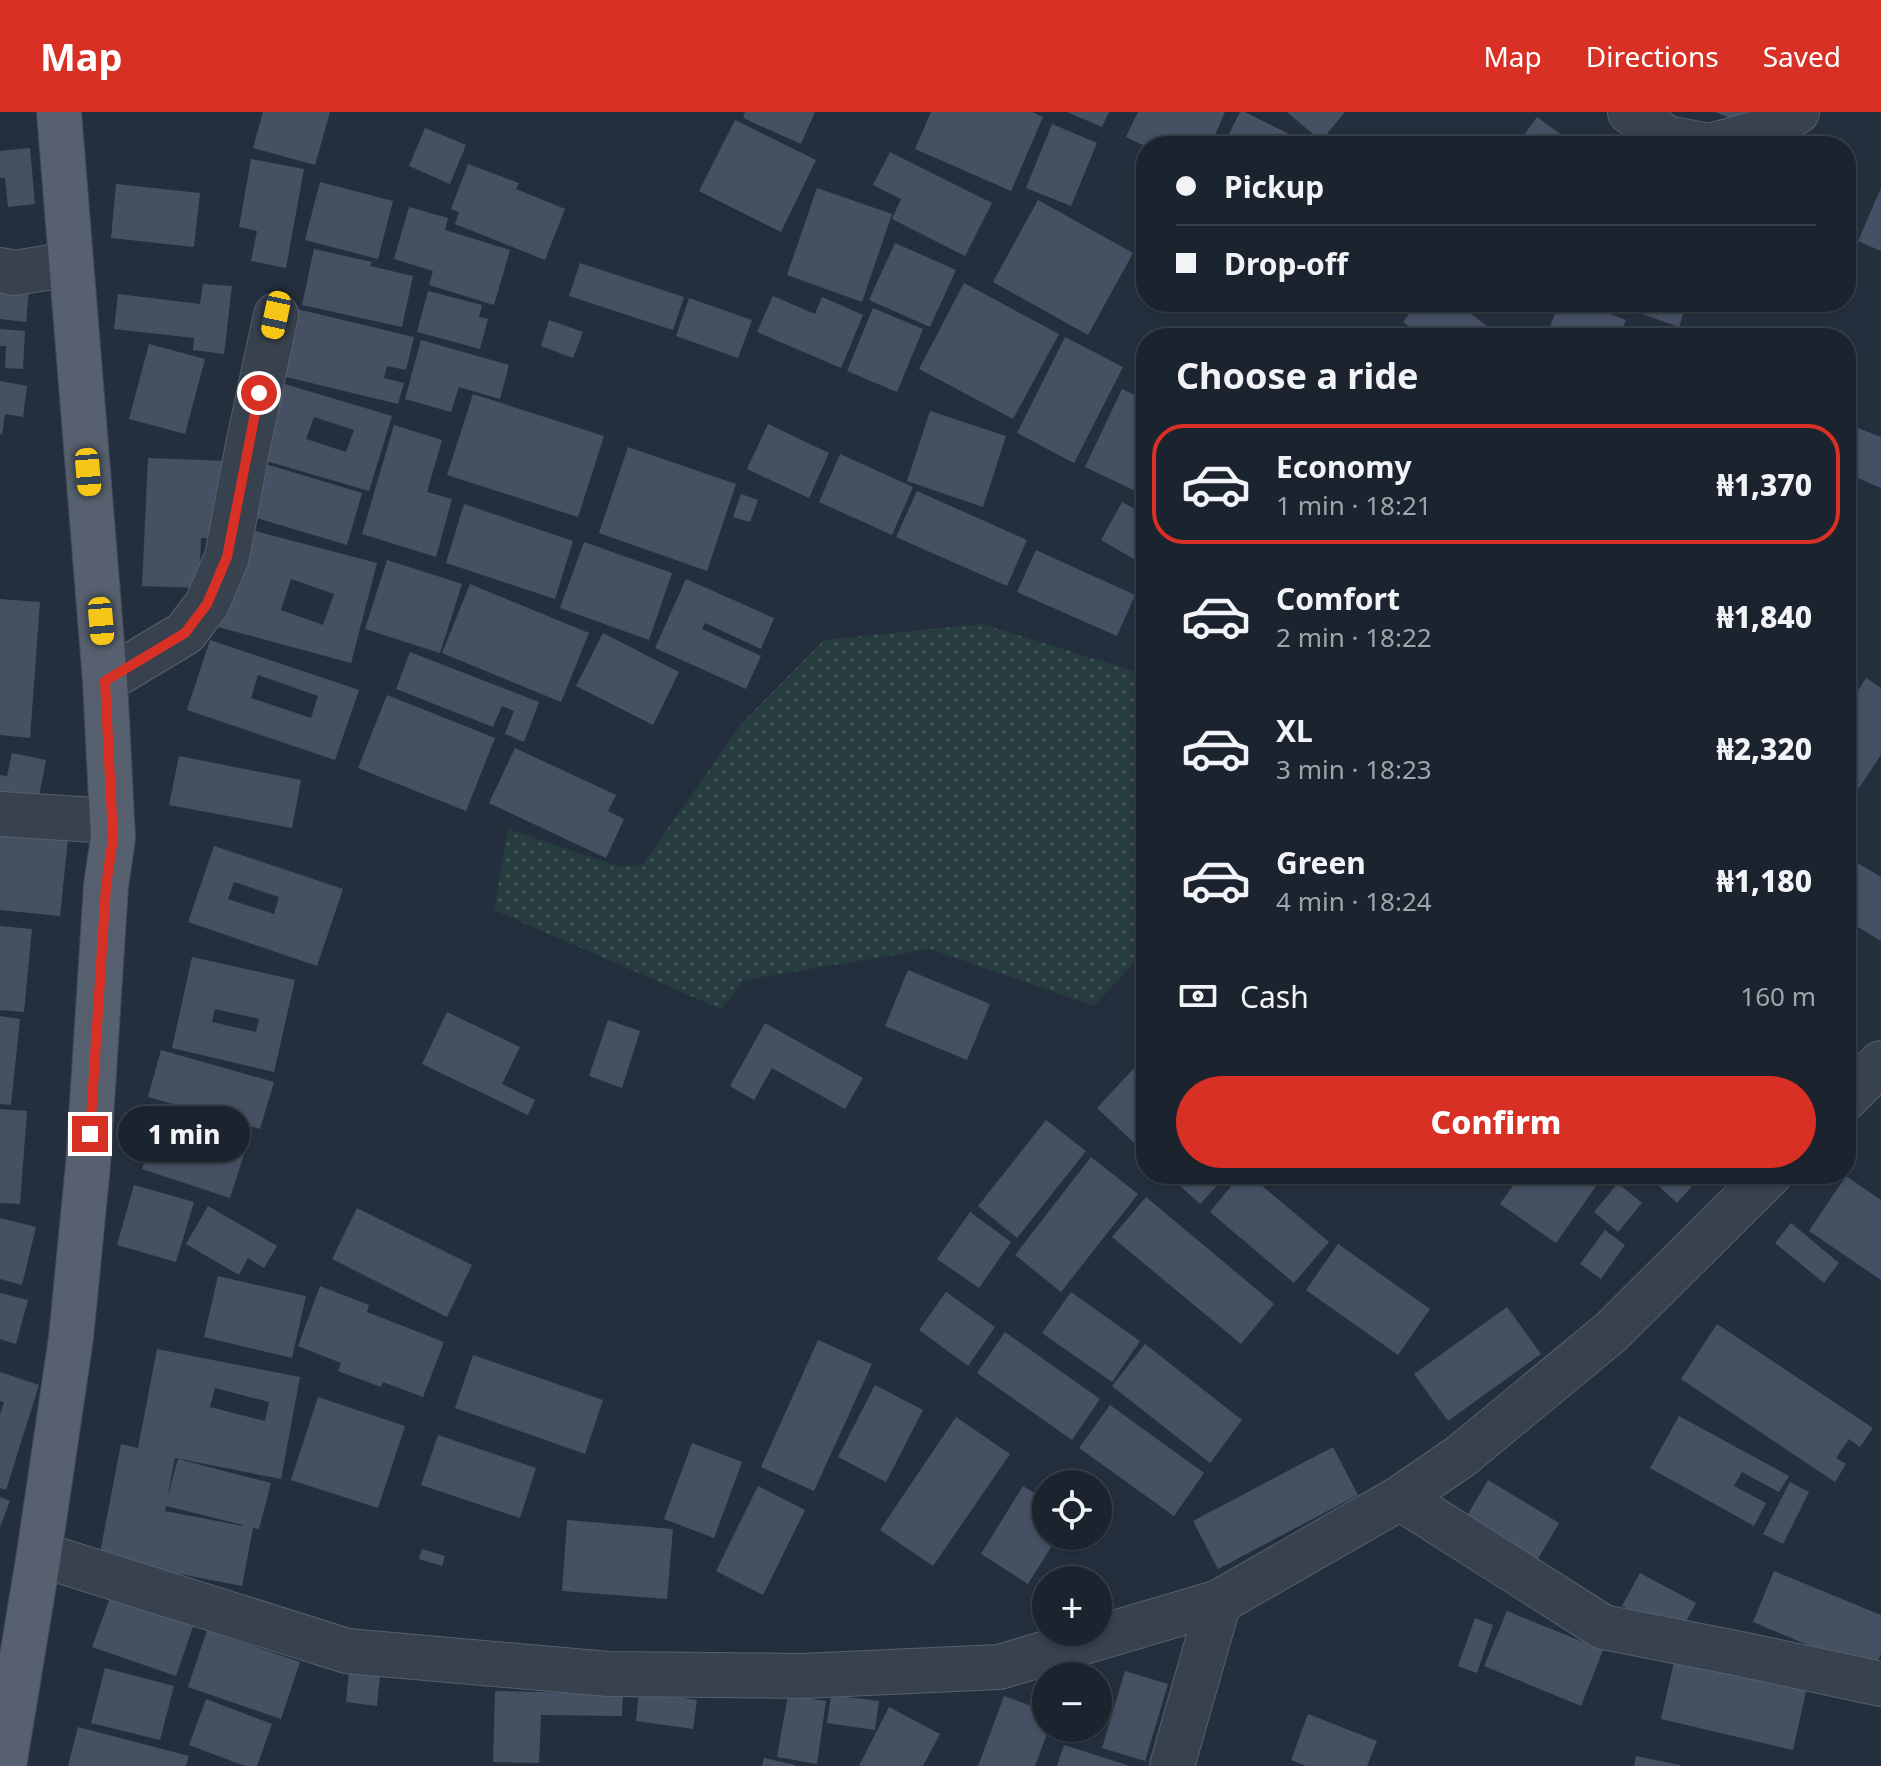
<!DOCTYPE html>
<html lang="en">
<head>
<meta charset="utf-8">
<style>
  body { margin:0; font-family:"Noto Sans",sans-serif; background:#282f3a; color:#f1f3f6; height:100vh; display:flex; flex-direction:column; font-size:30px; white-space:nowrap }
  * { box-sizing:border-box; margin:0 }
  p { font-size:26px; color:#a0a4aa }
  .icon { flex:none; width:44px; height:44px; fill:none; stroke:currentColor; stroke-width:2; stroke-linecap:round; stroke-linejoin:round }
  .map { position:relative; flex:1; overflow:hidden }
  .details { position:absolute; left:1136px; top:216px; width:720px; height:856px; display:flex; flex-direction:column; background:#1b232e; border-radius:32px; box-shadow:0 2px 6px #0004,0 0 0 2px #39404a }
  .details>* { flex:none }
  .top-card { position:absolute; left:1136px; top:24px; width:720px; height:176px; border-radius:32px; box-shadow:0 2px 6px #0004,0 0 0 2px #39404a; display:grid; align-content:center; height:176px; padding:0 40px; background:#1b232e }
  .controls { position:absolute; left:1032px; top:1358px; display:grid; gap:16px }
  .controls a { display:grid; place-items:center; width:80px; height:80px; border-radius:50%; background:#1b232e; box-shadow:0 2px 6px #0004,0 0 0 2px #39404a; font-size:40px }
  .end { position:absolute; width:36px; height:36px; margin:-18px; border:10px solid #d93025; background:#fff; box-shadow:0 0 0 4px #fff }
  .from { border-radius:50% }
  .bubble { position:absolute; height:56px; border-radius:28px; background:#1b232e; box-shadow:0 2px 6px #0004,0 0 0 2px #39404a; font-size:26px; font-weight:800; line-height:56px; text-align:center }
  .car { position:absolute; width:24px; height:48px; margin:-24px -12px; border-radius:10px; box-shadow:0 0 6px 2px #0007; background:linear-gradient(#f5c518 24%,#345 0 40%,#f5c518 0 76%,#345 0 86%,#f5c518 0) }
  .top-card b { display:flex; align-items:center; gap:28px; height:76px; font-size:30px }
  .top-card b+b { border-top:2px solid #39404a }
  .top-card i { width:20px; height:20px; background:#f1f3f6 }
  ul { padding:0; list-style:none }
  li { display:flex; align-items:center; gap:24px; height:120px; margin:0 16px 12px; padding:0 24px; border:4px solid transparent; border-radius:32px }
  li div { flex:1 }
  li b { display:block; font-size:30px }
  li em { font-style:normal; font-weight:800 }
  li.selected { border-color:#d93025 }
  li>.icon { width:72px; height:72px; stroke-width:1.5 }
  h2 { padding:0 40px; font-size:36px; line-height:96px }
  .pay { display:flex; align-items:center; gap:20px; height:88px; padding:0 40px; font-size:30px }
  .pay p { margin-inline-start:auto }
  .cta { display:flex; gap:16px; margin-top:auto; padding:16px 40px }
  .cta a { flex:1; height:92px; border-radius:48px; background:#d93025; color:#fff; font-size:32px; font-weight:800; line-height:92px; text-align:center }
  header { display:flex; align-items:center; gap:48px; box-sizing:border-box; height:112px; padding:0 40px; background:#d93025; color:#fff }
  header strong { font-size:38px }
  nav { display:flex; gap:44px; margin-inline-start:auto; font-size:28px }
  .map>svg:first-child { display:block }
</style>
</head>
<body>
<header>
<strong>Map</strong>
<nav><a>Map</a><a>Directions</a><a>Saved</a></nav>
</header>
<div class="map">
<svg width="1881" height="1654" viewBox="0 0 1881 1654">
  <defs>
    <pattern id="grass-dots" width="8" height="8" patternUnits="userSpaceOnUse" patternTransform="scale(2)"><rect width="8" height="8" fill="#263c3f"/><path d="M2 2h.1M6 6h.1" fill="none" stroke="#435659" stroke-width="1.8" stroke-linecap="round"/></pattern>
  </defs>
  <rect width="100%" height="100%" fill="#242f3e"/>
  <polygon fill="url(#grass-dots)" points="982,512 1146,563 1146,837 1094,894 930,837 744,868 721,897 494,798 508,717 620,755 643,752 742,611 824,528"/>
  <g fill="#455162" fill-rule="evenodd">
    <polygon points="263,0 330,0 315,53 253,36"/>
    <polygon points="745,0 815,0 801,32 743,6"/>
    <polygon points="931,0 1032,0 1043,5 1011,79 915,37"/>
    <polygon points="1067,0 1109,0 1102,15"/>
    <polygon points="1138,0 1225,0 1210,34 1145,34 1126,25"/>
    <polygon points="1240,0 1245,0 1291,23 1285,34 1223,34"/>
    <polygon points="1287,0 1345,0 1321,29"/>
    <polygon points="1715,0 1756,0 1750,14"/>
    <polygon points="1537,5 1577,34 1516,34"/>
    <polygon points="735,8 816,48 781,120 699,79"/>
    <polygon points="1052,12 1097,31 1071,94 1026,76"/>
    <polygon points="425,16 466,33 450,72 409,54"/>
    <polygon points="30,36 35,92 8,95 5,66 0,66 0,39"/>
    <polygon points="890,40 992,91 965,144 892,107 901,87 873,73"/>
    <polygon points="251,47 304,57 286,156 251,149 257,119 239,115"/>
    <polygon points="468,52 519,71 516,77 565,97 545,148 455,112 459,100 451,97"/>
    <polygon points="320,70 393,89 378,147 305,128"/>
    <polygon points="116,72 200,81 194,135 111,126"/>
    <polygon points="817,76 892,102 862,190 787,163"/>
    <polygon points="1881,76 1881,139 1858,129"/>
    <polygon points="1038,88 1133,141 1088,223 993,170"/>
    <polygon points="409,95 448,106 445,118 510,138 494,193 429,173 433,159 394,147"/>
    <polygon points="895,131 956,158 930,215 869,188"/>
    <polygon points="314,137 372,150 370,154 413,164 402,215 302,193"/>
    <polygon points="580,151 684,185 673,218 569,184"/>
    <polygon points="964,171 1059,222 1013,307 919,257"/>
    <polygon points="203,172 232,174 224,242 193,238 194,226 114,217 118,182 200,192"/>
    <polygon points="0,174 29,177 26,210 0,207"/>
    <polygon points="428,179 482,193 479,205 488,207 480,237 417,220"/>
    <polygon points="773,184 815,202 822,185 863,203 841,256 757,220"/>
    <polygon points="689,186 752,208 738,246 676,224"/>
    <polygon points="1418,190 1456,190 1487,214 1478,226 1424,226 1403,210"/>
    <polygon points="1559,190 1580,190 1626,208 1619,226 1546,226"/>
    <polygon points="1608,190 1687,190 1679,215"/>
    <polygon points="873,196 923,217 897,280 847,259"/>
    <polygon points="297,197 414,225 406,258 387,254 384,266 404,271 398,292 282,264"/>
    <polygon points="549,208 583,220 573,246 541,234"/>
    <polygon points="0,217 25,219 23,257 5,256 6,234 0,234"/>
    <polygon points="1065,225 1123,255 1074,351 1017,321"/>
    <polygon points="421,228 509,253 500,287 459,275 451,300 405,287"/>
    <polygon points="149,232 205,247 185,322 129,307"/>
    <polygon points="0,269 27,274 23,305 5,302 2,323 0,322"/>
    <path d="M278,270L392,304L369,379L256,346ZM314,305L354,318L346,340L306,327Z"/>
    <polygon points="1122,277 1146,288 1146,384 1085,355"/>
    <polygon points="473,282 604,324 578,405 447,363"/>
    <polygon points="930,299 1006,324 983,395 907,369"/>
    <polygon points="768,312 829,341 809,386 747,357"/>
    <polygon points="394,313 442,328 427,380 452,387 436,445 362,422"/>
    <polygon points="1853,314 1881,325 1881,376 1846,361 1846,332"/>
    <polygon points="628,335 736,372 707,459 599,421"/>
    <polygon points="840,342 913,375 892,423 819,390"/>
    <polygon points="148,346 229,349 225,427 201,426 199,476 142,474"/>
    <polygon points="259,350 362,381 347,433 243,402"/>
    <polygon points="917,379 1027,428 1007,474 896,425"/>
    <polygon points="741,382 758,388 750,410 733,405"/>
    <polygon points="1122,390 1146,403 1146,454 1101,428"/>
    <polygon points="464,392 573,429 555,487 446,451"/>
    <path d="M244,416L377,451L351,551L218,515ZM291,467L334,482L323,513L281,498Z"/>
    <polygon points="584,430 672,461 649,528 560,496"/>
    <polygon points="1036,438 1135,483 1117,524 1017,480"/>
    <polygon points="387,448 462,472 440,541 365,517"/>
    <polygon points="686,467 774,506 761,537 705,511 702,517 761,544 746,577 655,536"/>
    <polygon points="470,472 589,521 561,590 442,541"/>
    <polygon points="0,487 40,490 30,626 0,623"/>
    <polygon points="603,521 679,560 653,613 576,574"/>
    <path d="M210,528L359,578L335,648L187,598ZM258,563L318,584L311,606L251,586Z"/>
    <polygon points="410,540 539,590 524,630 505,622 514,599 502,594 493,615 396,577"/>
    <polygon points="1866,566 1881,576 1881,643 1849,691 1846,689 1846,597"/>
    <polygon points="387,583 495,626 466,699 358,656"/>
    <polygon points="515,636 616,683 608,699 624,707 606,746 489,691"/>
    <polygon points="12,641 46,648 37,695 0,687 0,663 7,664"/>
    <polygon points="179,644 301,668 292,716 169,693"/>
    <polygon points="0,718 68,726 60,804 0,798"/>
    <path d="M214,734L343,777L317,854L188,810ZM234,770L279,785L274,802L228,787Z"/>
    <polygon points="1849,746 1881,765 1881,829 1846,808 1846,751"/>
    <polygon points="0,814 32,817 24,900 0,898"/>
    <path d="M192,845L295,868L274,960L172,936ZM215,897L259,907L256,920L212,910Z"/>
    <polygon points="908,858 990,892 967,948 885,914"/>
    <polygon points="447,900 520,935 502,972 535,988 528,1003 422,952"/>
    <polygon points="0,904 20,907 11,993 0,992"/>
    <polygon points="608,908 640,919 622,976 589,964"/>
    <polygon points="765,911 863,966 845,997 772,956 754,988 730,974"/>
    <polygon points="161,938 274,970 260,1017 148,985"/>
    <polygon points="1137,953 1146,962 1146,1042 1097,996"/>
    <polygon points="0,997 27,999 20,1092 0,1091"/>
    <polygon points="161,998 249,1027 230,1086 142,1057"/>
    <polygon points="1046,1008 1086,1039 1017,1126 978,1094"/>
    <polygon points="1091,1045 1138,1082 1061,1180 1015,1143"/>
    <polygon points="1167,1062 1228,1062 1200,1092"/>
    <polygon points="1241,1062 1248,1062 1329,1130 1294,1171 1210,1100"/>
    <polygon points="1521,1062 1582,1062 1597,1073 1556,1131 1500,1092"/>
    <polygon points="1646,1062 1699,1062 1701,1064 1677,1091"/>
    <polygon points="1846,1064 1881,1088 1881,1168 1809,1119"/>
    <polygon points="1618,1071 1642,1091 1618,1120 1594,1100"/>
    <polygon points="134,1073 194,1090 176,1150 117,1133"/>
    <polygon points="1146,1085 1274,1192 1241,1232 1112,1125"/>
    <polygon points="208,1094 277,1134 264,1156 248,1146 239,1163 186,1132"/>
    <polygon points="357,1096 472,1153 447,1205 332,1147"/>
    <polygon points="970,1100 1011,1130 979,1176 937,1147"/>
    <polygon points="0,1106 36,1115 22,1173 0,1167"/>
    <polygon points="1791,1111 1839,1151 1824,1171 1775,1131"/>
    <polygon points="1605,1118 1625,1133 1601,1167 1580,1152"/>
    <polygon points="1338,1132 1430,1197 1398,1243 1306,1178"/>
    <polygon points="218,1164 306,1184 292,1246 204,1225"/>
    <polygon points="320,1174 369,1193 367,1200 444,1230 423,1285 383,1270 381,1275 338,1259 341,1251 298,1234"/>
    <polygon points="946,1180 995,1215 968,1254 919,1218"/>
    <polygon points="1071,1180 1140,1229 1112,1270 1042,1221"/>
    <polygon points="0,1181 28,1188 16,1232 0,1227"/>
    <polygon points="1507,1195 1541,1242 1448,1309 1414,1262"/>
    <polygon points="1717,1212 1873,1316 1860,1335 1849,1327 1836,1346 1846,1352 1835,1370 1681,1267"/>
    <polygon points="1005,1220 1100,1287 1072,1328 977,1261"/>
    <polygon points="818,1228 872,1252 814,1379 761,1355"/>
    <polygon points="1145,1232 1242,1308 1210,1351 1112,1274"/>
    <path d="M157,1237L300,1265L281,1367L175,1346L167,1387L178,1347L271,1371L259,1417L253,1416L242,1474L99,1446L121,1332L138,1336ZM215,1276L269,1290L265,1309L210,1295ZM166,1394L243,1413V1414L165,1399Z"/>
    <polygon points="473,1243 603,1288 585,1342 455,1296"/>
    <polygon points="0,1260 39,1273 6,1378 0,1376 0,1303 4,1290 0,1289"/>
    <polygon points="875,1273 923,1298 886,1370 838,1345"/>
    <polygon points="318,1285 405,1314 378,1396 291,1368"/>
    <polygon points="1110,1293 1204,1361 1174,1404 1079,1336"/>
    <polygon points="1679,1304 1789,1364 1779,1380 1742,1360 1734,1374 1766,1391 1754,1414 1650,1356"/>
    <polygon points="956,1305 1010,1342 933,1454 880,1418"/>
    <polygon points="438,1323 536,1356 520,1406 421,1373"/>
    <polygon points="692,1331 742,1350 714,1426 664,1407"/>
    <polygon points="1333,1335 1358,1383 1218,1457 1193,1409"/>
    <polygon points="1488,1368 1559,1411 1532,1457 1461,1414"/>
    <polygon points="1790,1370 1809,1380 1783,1432 1763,1422"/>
    <polygon points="758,1374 805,1398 763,1483 716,1459"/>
    <polygon points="1023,1374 1046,1388 1046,1424 1058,1424 1028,1472 981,1442"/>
    <polygon points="0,1385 10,1389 0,1415"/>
    <polygon points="567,1408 673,1417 667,1487 562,1479"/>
    <polygon points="422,1437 445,1444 442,1454 419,1447"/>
    <polygon points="1774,1459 1881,1503 1881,1542 1873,1560 1753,1510"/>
    <polygon points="1640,1461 1696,1491 1678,1524 1622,1494"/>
    <polygon points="112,1480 195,1509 176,1564 92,1535"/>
    <polygon points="1507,1499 1603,1538 1581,1594 1484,1554"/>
    <polygon points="1475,1506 1493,1513 1477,1561 1458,1554"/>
    <polygon points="207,1518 300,1550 281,1607 188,1575"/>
    <polygon points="1676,1541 1808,1571 1793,1638 1661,1607"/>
    <polygon points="105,1556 174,1574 160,1628 91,1611"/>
    <polygon points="349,1559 380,1563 377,1594 346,1590"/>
    <polygon points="1125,1559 1168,1572 1145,1649 1102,1636"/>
    <polygon points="495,1579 623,1582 622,1604 541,1603 539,1651 493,1650"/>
    <polygon points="639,1580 697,1588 693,1617 636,1609"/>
    <polygon points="788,1583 826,1589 817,1652 777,1645"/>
    <polygon points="831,1583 879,1589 875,1618 827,1611"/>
    <polygon points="1004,1584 1046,1599 1046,1616 1049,1616 1035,1654 978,1654"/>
    <polygon points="206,1587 272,1612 257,1654 245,1654 189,1633"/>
    <polygon points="889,1595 940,1622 923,1654 859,1654"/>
    <polygon points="1308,1602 1377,1629 1367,1654 1306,1654 1291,1648"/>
    <polygon points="78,1615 189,1644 186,1654 68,1654"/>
    <polygon points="1064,1633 1127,1653 1127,1654 1057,1654"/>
    <polygon points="1636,1644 1680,1653 1680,1654 1634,1654"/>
    <polygon points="764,1646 795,1653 794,1654 762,1654"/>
  </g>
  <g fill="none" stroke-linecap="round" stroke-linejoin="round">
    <g stroke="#565f6c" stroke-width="46">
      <g id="minor">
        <polyline points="1630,0 1667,26 1710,34 1754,22 1797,0"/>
        <polyline points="0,158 14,161 71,152"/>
        <polyline points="105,569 185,521 207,492 227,445 248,333 276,203"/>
        <polyline points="0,702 112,709"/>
        <polyline points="1846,986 1881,951"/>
        <polyline points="1400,1386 1603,1515 1736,1541 1881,1572"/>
        <polyline points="39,1442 347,1539 609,1562 802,1564 999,1555 1219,1490 1400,1386 1461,1344 1611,1220 1770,1062"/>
        <polyline points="1172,1654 1219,1490"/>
      </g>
    </g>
    <g stroke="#414a57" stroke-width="46">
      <polyline id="major" points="4,1654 39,1442 71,1226 88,1053 106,774 113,726 105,569 59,0"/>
    </g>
    <use href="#minor" stroke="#38414e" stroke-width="44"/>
    <use href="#major" stroke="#56606e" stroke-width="44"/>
  </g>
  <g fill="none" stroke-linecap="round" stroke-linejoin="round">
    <polyline stroke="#d93025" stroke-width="10" points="90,1022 106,774 113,726 105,569 185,521 207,492 227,445 259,281"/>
  </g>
</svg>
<div class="controls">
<a><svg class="icon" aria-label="locate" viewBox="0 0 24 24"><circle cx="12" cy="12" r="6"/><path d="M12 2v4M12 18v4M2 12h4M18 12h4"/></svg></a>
<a>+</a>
<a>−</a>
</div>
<i class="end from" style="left:259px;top:281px"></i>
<i class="end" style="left:90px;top:1022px"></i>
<div class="bubble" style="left:118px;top:994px;width:132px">1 min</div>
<i class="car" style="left:276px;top:203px;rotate:192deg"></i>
<i class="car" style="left:88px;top:360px;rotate:175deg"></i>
<i class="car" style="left:101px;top:509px;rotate:175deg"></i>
<div class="top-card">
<b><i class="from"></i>Pickup</b>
<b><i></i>Drop-off</b>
</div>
<section class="details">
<h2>Choose a ride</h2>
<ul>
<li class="selected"><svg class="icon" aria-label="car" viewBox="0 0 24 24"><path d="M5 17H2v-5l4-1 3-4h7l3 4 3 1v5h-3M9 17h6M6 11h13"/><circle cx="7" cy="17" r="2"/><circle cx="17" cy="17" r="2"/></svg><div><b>Economy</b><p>1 min · 18:21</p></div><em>₦1,370</em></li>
<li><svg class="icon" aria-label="car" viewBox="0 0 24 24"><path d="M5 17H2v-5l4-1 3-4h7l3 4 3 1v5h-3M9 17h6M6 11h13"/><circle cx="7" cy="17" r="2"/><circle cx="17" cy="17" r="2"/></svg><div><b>Comfort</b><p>2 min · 18:22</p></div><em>₦1,840</em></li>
<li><svg class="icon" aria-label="car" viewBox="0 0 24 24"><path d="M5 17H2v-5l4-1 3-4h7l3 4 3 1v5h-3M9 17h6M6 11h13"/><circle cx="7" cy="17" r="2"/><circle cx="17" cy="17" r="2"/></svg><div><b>XL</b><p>3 min · 18:23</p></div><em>₦2,320</em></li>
<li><svg class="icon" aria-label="car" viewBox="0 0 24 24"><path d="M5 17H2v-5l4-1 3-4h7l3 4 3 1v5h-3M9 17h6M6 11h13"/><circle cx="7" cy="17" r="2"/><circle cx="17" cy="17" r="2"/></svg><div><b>Green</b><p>4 min · 18:24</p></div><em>₦1,180</em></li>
</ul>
<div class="pay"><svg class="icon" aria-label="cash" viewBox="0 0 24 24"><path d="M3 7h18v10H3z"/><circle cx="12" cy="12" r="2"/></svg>Cash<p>160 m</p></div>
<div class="cta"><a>Confirm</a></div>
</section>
</div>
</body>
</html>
